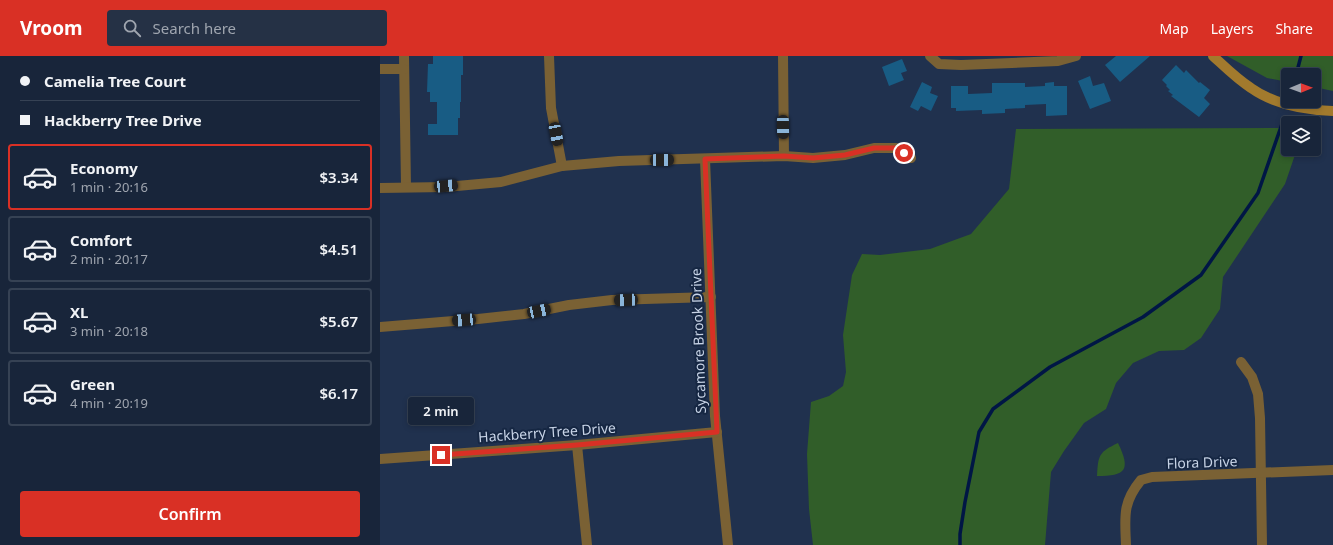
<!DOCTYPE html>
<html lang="en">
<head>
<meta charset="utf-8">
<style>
  body { margin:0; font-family:"Noto Sans",sans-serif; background:#253145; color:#f1f3f6; height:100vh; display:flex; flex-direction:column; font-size:15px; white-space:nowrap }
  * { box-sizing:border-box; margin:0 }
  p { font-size:13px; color:#9fa5af }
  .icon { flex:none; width:22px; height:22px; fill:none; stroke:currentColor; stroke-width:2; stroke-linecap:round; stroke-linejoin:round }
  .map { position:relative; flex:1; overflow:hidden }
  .drawer { display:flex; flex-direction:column; background:#18253a; width:380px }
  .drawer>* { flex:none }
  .guide { display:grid; align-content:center; height:88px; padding:0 20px; background:#18253a }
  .needle { width:26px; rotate:89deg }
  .buttons { position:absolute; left:901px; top:12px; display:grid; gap:8px }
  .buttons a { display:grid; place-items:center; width:40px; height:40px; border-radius:4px; background:#18253a; box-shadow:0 2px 6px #0003,0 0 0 1px #364254; font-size:20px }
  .end { position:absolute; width:18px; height:18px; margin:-9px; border:5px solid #d93025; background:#fff; box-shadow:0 0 0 2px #fff }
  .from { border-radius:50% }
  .bubble { position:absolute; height:28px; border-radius:4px; background:#18253a; box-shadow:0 2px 6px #0003,0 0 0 1px #364254; font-size:13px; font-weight:600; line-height:28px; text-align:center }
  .car { position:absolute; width:12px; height:24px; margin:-12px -6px; border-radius:5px; box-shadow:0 0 3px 1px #0007; background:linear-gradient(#222 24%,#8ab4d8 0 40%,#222 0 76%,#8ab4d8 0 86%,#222 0) }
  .guide b { display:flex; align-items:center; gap:14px; height:38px; font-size:15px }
  .guide b+b { border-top:1px solid #364254 }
  .guide i { width:10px; height:10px; background:#f1f3f6 }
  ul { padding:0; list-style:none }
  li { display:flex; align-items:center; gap:12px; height:66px; margin:0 8px 6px; padding:0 12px; border:2px solid #364254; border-radius:4px }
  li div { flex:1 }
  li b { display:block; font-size:15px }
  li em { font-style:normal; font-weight:600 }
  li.selected { border-color:#d93025 }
  li>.icon { width:36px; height:36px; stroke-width:1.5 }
  .primary-button { display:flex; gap:8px; margin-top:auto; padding:8px 20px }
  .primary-button a { flex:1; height:46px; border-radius:4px; background:#d93025; color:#fff; font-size:16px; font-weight:600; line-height:46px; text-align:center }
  header { display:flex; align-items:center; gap:24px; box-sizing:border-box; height:56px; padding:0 20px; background:#d93025; color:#fff }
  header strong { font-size:19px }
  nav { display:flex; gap:22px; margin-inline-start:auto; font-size:14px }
  .search { width:280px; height:36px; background:#253145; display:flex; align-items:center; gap:10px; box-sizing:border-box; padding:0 14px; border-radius:4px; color:#9fa5af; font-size:15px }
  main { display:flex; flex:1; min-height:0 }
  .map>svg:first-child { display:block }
</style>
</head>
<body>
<header>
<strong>Vroom</strong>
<div class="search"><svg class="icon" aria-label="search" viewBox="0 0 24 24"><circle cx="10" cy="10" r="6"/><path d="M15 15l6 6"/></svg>Search here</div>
<nav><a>Map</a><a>Layers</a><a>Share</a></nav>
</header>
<main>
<section class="drawer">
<div class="guide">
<b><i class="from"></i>Camelia Tree Court</b>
<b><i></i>Hackberry Tree Drive</b>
</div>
<ul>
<li class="selected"><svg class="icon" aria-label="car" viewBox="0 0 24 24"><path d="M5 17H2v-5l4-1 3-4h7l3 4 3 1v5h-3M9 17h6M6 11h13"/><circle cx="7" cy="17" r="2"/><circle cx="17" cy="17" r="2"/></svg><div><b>Economy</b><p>1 min · 20:16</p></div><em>$3.34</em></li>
<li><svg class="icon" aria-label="car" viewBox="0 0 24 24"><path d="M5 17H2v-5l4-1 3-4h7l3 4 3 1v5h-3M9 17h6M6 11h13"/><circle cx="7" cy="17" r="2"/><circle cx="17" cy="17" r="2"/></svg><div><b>Comfort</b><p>2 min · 20:17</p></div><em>$4.51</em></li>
<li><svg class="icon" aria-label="car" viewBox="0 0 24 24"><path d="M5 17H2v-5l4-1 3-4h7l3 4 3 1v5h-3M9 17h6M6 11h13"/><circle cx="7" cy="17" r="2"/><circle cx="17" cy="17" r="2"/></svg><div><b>XL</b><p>3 min · 20:18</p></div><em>$5.67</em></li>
<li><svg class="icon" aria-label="car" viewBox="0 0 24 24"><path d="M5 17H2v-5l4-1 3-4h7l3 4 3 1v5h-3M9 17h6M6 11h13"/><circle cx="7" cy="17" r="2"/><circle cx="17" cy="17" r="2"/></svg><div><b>Green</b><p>4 min · 20:19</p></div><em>$6.17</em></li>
</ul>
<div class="primary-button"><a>Confirm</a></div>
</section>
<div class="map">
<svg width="953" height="489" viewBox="0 0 953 489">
  <rect width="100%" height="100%" fill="#20314e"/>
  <g fill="#315e29">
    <polygon points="847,0 953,0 953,35 934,31 934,19 908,19 908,26 887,22"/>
    <polygon points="908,72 908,93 917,93 905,128 843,221 840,253 821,282 804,294 779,295 753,307 736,327 726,353 704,367 684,395 671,416 665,489 433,489 429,453 427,398 431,346 449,340 463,330 466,316 463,279 472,219 482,198 500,199 550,193 591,178 629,133 636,73"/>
    <path d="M738,387C751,414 746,420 717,420C718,399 719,396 738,387Z"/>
  </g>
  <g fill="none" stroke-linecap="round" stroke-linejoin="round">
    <g stroke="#001645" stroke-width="3.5">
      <polyline points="916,19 921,0"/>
      <polyline points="580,489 580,478 585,446 599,376 613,353 670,311 763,261 821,219 878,137 903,65"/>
    </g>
  </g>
  <g fill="#185c84">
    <polygon points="53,0 83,0 83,19 81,19 81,46 80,46 80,62 78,62 78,79 48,79 48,68 57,68 57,46 50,46 50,36 47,36 48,8 53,8"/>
    <polygon points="736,0 770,0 740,26 725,9"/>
    <polygon points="522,3 527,15 521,17 524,24 509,30 502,11"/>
    <polygon points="796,9 804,17 806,14 819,27 820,26 830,34 824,42 830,48 819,61 791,40 793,39 788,35 790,34 786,30 787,29 782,24"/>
    <polygon points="710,20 713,30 724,27 731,45 710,53 698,25"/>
    <polygon points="542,26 552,31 550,37 558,40 551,55 541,50 538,55 530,51"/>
    <polygon points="674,26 674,30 687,30 687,59 666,60 666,48 645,49 645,52 625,53 625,57 602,58 602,54 576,55 576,52 571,52 571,30 588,30 588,38 612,37 612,27 645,27 645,31 665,30 665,27"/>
  </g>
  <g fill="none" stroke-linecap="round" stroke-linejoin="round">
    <g stroke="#7a6134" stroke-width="10">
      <polyline points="24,0 26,131"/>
      <polyline points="169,0 171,52 182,110"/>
      <polyline points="403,0 404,100"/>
      <polyline points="550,0 559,8 581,9 678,5 696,0"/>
      <polyline points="0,13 24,13"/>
      <polyline points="325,103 335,360 348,489"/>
      <polyline points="0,132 66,131 121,126 182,110 239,105 404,100 433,102 465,99 494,92 516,92 531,102"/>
      <polyline points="0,271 98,263 144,258 189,249 232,244 331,241"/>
      <polyline points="861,306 872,321 878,338 880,362 882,489"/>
      <polyline points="197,389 207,489"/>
      <polyline points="0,403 197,389 337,376"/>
      <path d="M746,489C745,461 742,447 761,424L772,421L953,414"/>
    </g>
    <path stroke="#a27a2d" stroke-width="10" d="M833,0C845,11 857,23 871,32C895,49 924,54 953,55"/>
  </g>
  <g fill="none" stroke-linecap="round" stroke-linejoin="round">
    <polyline stroke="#d93025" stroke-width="5" points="61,399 197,389 337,376 325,103 404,100 433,102 465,99 494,92 516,92 524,97"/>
  </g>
  <g text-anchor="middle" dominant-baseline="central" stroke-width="4" stroke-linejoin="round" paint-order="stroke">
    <g font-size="14" fill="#c7d3e6" stroke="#162743">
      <text transform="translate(318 285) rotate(-92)">Sycamore Brook Drive</text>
      <text transform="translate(167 376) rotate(-4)">Hackberry Tree Drive</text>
      <text transform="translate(822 406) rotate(-2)">Flora Drive</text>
    </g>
  </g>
</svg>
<div class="buttons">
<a><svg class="needle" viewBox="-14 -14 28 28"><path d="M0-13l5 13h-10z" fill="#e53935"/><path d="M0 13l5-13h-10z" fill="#9fa5af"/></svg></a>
<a><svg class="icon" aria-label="layers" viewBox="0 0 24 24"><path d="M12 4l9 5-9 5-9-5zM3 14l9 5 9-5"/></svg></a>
</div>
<i class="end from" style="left:524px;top:97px"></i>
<i class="end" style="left:61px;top:399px"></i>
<div class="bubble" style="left:28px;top:341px;width:66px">2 min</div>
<i class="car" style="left:403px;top:71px;rotate:179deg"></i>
<i class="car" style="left:176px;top:78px;rotate:169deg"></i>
<i class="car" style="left:282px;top:104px;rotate:89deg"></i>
<i class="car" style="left:66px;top:130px;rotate:85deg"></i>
<i class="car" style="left:246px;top:244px;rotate:268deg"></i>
<i class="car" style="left:159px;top:255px;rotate:78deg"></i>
<i class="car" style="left:84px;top:264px;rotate:266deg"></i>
</div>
</main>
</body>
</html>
